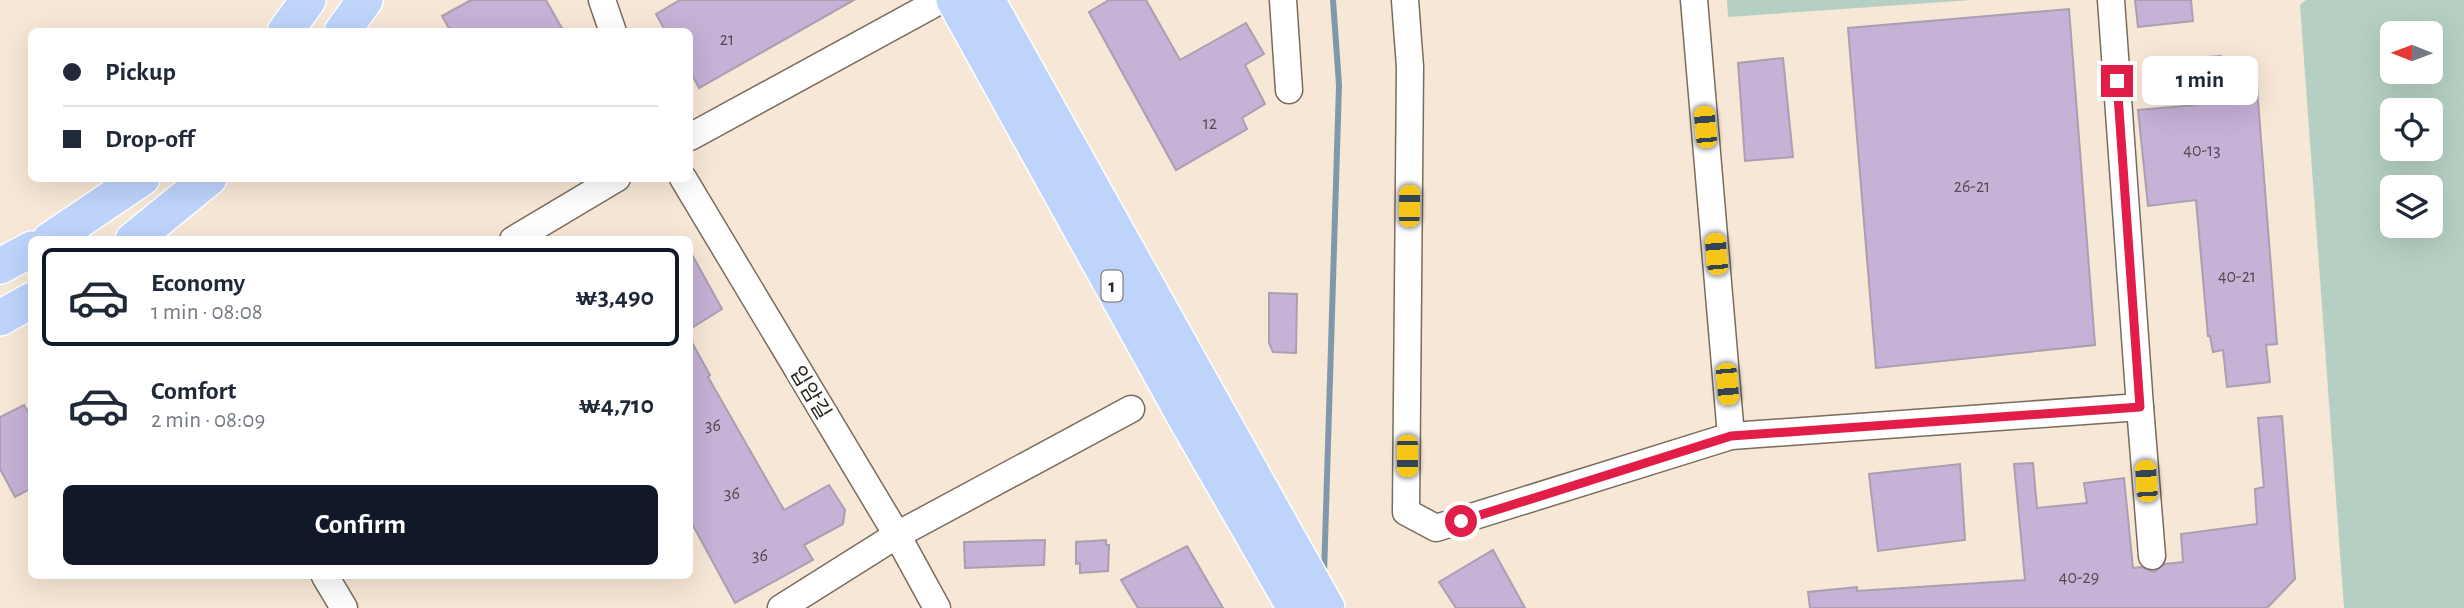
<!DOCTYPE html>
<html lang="en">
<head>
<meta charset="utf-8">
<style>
  body { margin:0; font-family:"Alegreya Sans","Noto Sans KR",sans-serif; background:#f2f2f3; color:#1f2937; height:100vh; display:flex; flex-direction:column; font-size:26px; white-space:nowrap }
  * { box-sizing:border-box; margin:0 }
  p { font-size:23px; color:#747a83 }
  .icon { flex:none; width:38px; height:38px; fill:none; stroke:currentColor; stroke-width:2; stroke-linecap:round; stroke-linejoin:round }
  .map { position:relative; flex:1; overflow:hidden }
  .sheet { position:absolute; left:28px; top:236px; width:665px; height:343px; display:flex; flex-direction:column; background:#fff; border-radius:10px; box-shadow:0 7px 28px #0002 }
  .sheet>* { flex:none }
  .hud { position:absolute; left:28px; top:28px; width:665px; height:154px; border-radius:10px; box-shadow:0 7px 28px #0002; display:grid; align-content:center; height:154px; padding:0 35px; background:#fff }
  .needle { width:46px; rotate:271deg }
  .tools { position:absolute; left:2380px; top:21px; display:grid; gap:14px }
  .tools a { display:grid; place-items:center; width:63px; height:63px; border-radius:10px; background:#fff; box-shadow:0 7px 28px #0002; font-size:35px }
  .end { position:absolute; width:32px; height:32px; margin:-16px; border:9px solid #e11d48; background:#fff; box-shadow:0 0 0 4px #fff }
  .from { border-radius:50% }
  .bubble { position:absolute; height:49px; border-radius:10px; background:#fff; box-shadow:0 7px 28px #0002; font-size:23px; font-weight:700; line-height:49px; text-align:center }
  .car { position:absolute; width:21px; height:42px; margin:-21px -10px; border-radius:9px; box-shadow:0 0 5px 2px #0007; background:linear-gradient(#f5c518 24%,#345 0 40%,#f5c518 0 76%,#345 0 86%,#f5c518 0) }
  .hud b { display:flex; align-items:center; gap:24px; height:66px; font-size:26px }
  .hud b+b { border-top:2px solid #e0e1e3 }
  .hud i { width:18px; height:18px; background:#1f2937 }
  ul { padding:12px 0 0; list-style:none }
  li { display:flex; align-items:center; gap:21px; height:98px; margin:0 14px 10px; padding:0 21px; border:4px solid transparent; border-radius:10px }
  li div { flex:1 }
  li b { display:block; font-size:26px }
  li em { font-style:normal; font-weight:700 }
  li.selected { border-color:#111827 }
  li>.icon { width:63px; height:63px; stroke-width:1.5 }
  .cta { display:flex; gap:14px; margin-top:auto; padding:14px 35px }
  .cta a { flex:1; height:80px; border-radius:10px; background:#111827; color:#fff; font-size:28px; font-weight:700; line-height:80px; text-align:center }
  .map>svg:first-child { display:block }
</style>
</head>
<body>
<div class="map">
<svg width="2464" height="608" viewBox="0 0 2464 608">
  <rect width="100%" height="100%" fill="#f7e7d6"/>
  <g fill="#b5d0c2" fill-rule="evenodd">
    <polygon points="1727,0 1972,0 1728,17"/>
    <path d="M2306,0H2464V608H2344L2300,5ZM2392,33H2431V72H2392ZM2392,110H2431V149H2392ZM2392,187H2431V226H2392Z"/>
  </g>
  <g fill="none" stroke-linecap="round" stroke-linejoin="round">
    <polyline stroke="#8198ac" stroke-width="6" points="1324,575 1339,85 1333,0"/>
  </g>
  <g fill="#c6b1d7" stroke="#a99fb1" stroke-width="2">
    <polygon points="471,0 546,0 564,32 451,32 442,16"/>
    <polygon points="680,0 854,0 699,88 690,71 690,32 666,32 656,14"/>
    <polygon points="1109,0 1146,0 1180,60 1246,23 1264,54 1245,65 1265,104 1242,118 1247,129 1176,170 1089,12"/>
    <polygon points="2135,0 2191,0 2193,21 2138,27"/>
    <polygon points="2069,9 2095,345 1876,368 1848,28"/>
    <polygon points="2221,56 2222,64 2255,62 2277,344 2266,345 2270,382 2227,387 2223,350 2213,352 2210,336 2208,336 2196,200 2148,206 2138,110 2197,105 2194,58"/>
    <polygon points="1783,58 1793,157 1745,161 1738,63"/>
    <polygon points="690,251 722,309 690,329"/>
    <polygon points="1269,293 1297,294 1296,353 1273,352 1269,343"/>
    <polygon points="690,339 710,375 708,377 784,510 829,485 845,510 843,524 804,545 813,560 735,603 690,520"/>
    <polygon points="24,405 32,419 32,488 15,497 0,469 0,417"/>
    <polygon points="2282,416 2295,579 2267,608 1810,608 1808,592 1857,587 1857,591 2025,580 2014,464 2033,463 2037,508 2087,503 2084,483 2124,478 2133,568 2141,567 2154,572 2165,564 2183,562 2181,534 2257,524 2255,489 2264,487 2258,418"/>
    <polygon points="1960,464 1965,540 1878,551 1869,474"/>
    <polygon points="1045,540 1044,565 965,568 964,542"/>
    <polygon points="1106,540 1106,545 1109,545 1108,571 1080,573 1080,563 1076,564 1076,542"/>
    <polygon points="1187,546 1223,608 1138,608 1121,580"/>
    <polygon points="1493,550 1525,608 1456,608 1439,582"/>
  </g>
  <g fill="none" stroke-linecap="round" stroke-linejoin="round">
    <g stroke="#796c5d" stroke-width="29">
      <g id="minor">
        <polyline points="602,0 613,32"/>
        <polyline points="1283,0 1289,90"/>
        <polyline points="1405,0 1410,67 1406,512 1436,528 1731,436 2140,407 2111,0"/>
        <polyline points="1694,0 1731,436"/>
        <polyline points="690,137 941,0"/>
        <polyline points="683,178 897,535 937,608"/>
        <polyline points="513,240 617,178"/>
        <polyline points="2140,407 2152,556"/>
        <polyline points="325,576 344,608"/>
        <polyline points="781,608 897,535 1131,409"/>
      </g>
    </g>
    <g stroke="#fff" stroke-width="38">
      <g id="major">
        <polyline points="954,0 1186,419 1295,608"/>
        <polyline points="987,0 1327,608"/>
        <polyline points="285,32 308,0"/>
        <polyline points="342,32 365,0"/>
        <polyline points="50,240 142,178"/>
        <polyline points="133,240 209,178"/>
        <polyline points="0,266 32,249"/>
        <polyline points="0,318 32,300"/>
      </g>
    </g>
    <use href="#minor" stroke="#fff" stroke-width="26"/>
    <use href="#major" stroke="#bed4fb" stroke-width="35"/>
  </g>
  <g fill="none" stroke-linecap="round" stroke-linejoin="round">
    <polyline stroke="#e11d48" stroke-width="9" points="1461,521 1731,436 2140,407 2117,81"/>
  </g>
  <g text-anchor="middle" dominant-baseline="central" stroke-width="7" stroke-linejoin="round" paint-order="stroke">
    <g font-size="18" fill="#534a4e">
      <text x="727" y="40">21</text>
      <text x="1210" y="124">12</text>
      <text x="2202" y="151">40-13</text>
      <text x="1972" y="187">26-21</text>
      <text x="2237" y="277">40-21</text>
      <text x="713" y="426">36</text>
      <text x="732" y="494">36</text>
      <text x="760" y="556">36</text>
      <text x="2079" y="578">40-29</text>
    </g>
    <rect fill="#fff" stroke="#6c6864" stroke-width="2" x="1101.5" y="270.5" width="21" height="31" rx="5"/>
    <g font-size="19" font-weight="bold" fill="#2d2721">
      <text x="1112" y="286">1</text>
    </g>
    <g font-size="21" fill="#2d2721" stroke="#fff">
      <text transform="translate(810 393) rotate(59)">입암길</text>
    </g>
  </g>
</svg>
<div class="tools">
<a><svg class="needle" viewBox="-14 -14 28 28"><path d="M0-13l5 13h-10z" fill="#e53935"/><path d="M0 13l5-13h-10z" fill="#747a83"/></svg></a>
<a><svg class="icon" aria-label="locate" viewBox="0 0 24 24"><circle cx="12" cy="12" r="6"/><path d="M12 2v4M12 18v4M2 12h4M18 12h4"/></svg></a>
<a><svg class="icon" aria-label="layers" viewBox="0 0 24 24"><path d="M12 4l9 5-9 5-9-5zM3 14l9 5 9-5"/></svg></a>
</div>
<i class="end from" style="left:1461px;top:521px"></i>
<i class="end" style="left:2117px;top:81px"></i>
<div class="bubble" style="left:2142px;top:56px;width:116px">1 min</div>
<i class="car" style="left:1705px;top:127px;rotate:355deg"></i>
<i class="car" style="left:1409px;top:206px;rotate:1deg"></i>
<i class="car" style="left:1716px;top:254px;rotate:355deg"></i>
<i class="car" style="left:1727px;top:384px;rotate:175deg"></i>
<i class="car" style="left:1407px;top:456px;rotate:180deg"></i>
<i class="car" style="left:2146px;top:481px;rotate:356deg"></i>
<div class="hud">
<b><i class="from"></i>Pickup</b>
<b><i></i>Drop-off</b>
</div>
<section class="sheet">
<ul>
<li class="selected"><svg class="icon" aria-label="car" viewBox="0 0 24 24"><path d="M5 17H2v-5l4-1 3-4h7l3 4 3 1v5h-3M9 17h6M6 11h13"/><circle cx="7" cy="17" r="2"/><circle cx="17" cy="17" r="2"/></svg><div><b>Economy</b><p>1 min · 08:08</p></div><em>₩3,490</em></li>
<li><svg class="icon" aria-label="car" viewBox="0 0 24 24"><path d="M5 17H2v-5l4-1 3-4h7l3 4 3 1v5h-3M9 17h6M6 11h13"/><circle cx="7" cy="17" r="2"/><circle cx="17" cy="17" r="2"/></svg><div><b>Comfort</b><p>2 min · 08:09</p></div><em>₩4,710</em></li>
</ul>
<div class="cta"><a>Confirm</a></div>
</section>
</div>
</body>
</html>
